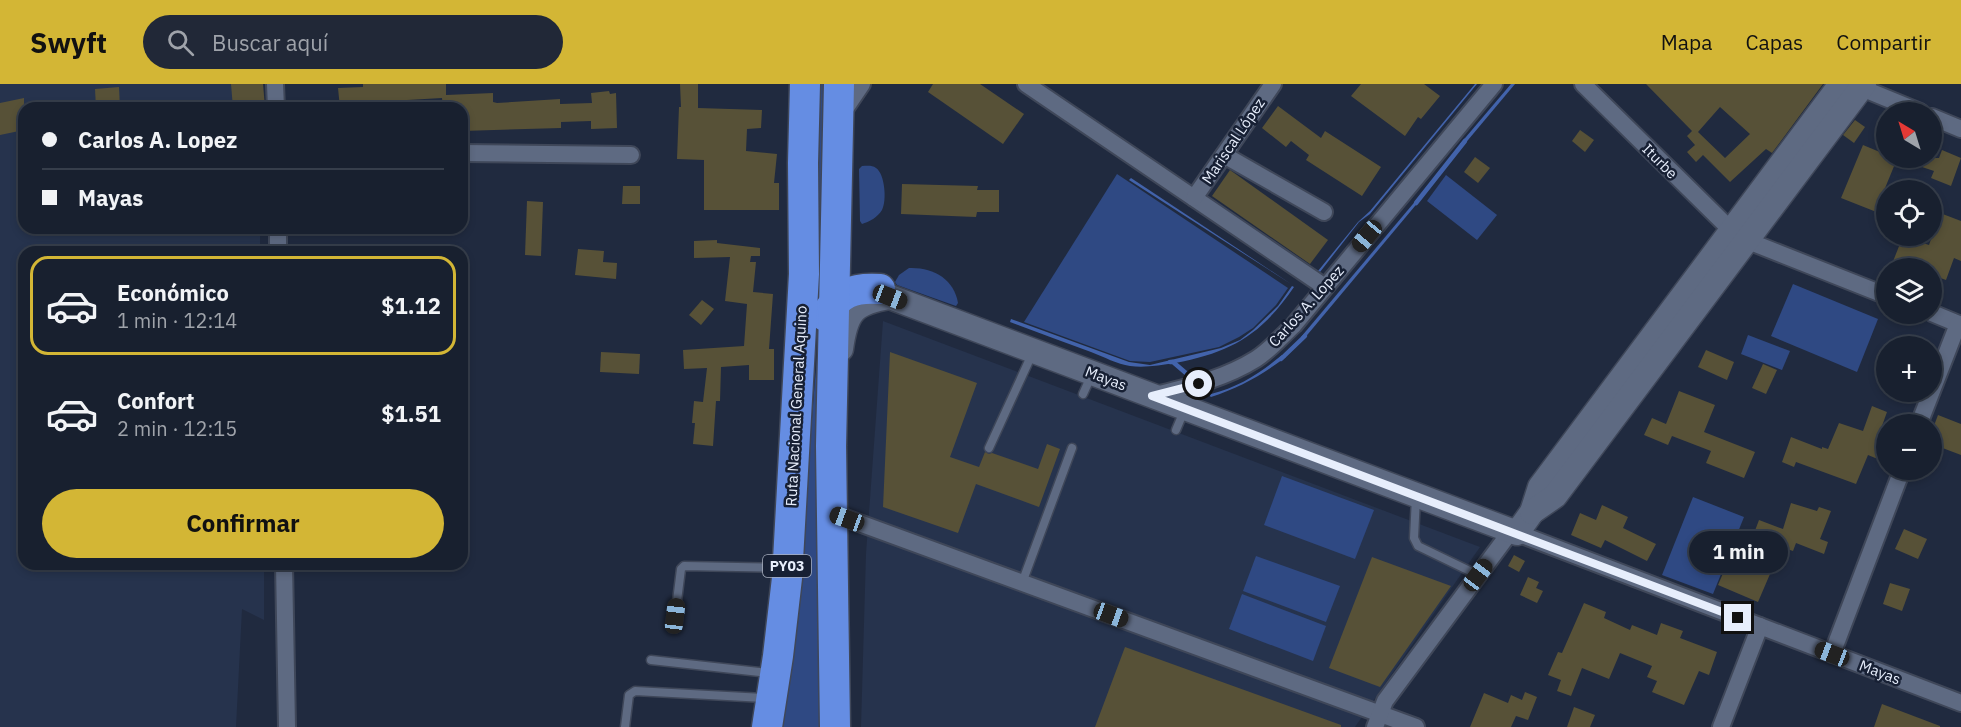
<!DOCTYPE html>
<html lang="es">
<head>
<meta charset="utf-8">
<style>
  body { margin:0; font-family:"IBM Plex Sans",sans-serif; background:#212837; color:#f1f3f6; height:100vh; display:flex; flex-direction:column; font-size:22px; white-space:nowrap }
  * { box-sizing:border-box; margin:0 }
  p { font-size:20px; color:#9fa3aa }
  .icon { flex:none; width:33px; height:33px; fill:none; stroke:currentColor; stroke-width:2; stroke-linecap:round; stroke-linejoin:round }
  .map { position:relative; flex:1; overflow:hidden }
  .side { position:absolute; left:18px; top:162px; width:450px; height:324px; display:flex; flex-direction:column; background:#18202f; border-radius:18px; box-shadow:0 3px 9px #0003,0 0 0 2px #363e4b }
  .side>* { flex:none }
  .hud { position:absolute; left:18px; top:18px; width:450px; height:132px; border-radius:18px; box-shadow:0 3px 9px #0003,0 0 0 2px #363e4b; display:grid; align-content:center; height:132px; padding:0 24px; background:#18202f }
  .needle { width:39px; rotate:322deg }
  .controls { position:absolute; left:1876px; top:18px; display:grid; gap:12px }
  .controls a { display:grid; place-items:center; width:66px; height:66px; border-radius:50%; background:#18202f; box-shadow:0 3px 9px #0003,0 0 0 2px #363e4b; font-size:30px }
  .end { position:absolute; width:27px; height:27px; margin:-14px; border:8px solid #e7eefc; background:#111; box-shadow:0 0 0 3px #111 }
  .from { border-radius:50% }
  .bubble { position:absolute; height:42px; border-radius:21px; background:#18202f; box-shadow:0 3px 9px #0003,0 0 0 2px #363e4b; font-size:20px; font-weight:700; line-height:42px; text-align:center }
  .car { position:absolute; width:18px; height:36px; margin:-18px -9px; border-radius:8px; box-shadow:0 0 4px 2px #0007; background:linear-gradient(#222 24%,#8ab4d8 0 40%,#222 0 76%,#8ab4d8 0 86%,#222 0) }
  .hud b { display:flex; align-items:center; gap:21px; height:57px; font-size:22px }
  .hud b+b { border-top:2px solid #363e4b }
  .hud i { width:15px; height:15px; background:#f1f3f6 }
  ul { padding:10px 0 0; list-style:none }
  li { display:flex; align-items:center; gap:18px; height:99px; margin:0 12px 9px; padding:0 12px; border:3px solid transparent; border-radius:18px }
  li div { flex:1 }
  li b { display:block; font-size:22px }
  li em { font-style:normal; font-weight:700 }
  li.selected { border-color:#d3b635 }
  li>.icon { width:54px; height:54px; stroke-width:1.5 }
  .primary-button { display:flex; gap:12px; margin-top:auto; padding:12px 24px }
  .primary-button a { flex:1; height:69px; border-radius:36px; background:#d3b635; color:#111; font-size:24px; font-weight:700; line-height:69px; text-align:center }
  header { display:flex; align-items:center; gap:36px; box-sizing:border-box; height:84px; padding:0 30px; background:#d3b635; color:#111 }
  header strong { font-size:28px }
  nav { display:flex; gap:33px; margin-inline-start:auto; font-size:21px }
  .search { width:420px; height:54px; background:#212837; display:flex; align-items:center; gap:15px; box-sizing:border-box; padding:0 21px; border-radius:33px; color:#9fa3aa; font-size:22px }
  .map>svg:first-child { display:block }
</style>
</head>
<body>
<header>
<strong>Swyft</strong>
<div class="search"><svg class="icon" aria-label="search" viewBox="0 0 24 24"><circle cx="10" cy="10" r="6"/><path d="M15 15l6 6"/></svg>Buscar aquí</div>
<nav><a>Mapa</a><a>Capas</a><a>Compartir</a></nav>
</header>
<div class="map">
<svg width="1961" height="643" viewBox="0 0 1961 643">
  <rect width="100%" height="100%" fill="#202a3f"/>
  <g fill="#26334d">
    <polygon points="0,0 257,0 258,24 24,24 24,144 260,144 260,168 24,168 24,480 264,480 264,536 242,525 236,643 0,643"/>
    <polygon points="883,237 1480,463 1355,643 861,643 866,470"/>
  </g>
  <g fill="#2f4983">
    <polygon points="813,0 823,0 826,209 814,231"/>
    <path d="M862,82C867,82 872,81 876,84C885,90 887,117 882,126C878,133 869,138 862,140L860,137L859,85Z"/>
    <polygon points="1117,90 1288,204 1276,221 1253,244 1239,253 1219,263 1150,278 1130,277 1024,238"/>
    <polygon points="1446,91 1497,131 1477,156 1427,117"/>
    <path d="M909,184C933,183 954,195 958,219L956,222L897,201L895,198L899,191Z"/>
    <polygon points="1793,200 1878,235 1857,288 1771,252"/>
    <polygon points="1748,251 1790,267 1782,286 1741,270"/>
    <path d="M820,257L825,643H782C803,517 806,389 818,262Z"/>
    <polygon points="1282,392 1374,426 1355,475 1264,441"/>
    <polygon points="1693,413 1744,433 1713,510 1662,491"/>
    <polygon points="1256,472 1340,502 1326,538 1243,507"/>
    <polygon points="1242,510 1326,542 1313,577 1229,545"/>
  </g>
  <g fill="#4263ab">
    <polygon points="1475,0 1477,0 1370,130 1359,138 1320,188 1318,187 1358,138 1370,127"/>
    <polygon points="1511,0 1515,0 1463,62 1460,60"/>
    <polygon points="1131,94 1291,200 1129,96"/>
    <polygon points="1418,114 1420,116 1303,256 1301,253"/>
    <path d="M1292,202L1294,203C1261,251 1232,268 1175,279C1160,281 1146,284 1130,282C1117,280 1104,273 1091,268C1064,258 1037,248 1010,238L1011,235L1129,278L1150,281L1221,264L1240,256L1253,246L1278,222Z"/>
    <path d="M1282,271L1286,273C1262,291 1239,304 1211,313L1206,309L1208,307L1211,310C1239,303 1260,289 1282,271Z"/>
  </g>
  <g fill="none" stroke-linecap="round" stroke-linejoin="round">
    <g stroke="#4263ab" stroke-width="4.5">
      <polyline points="1416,119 1465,57"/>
      <polyline points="1281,275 1305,252"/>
      <polyline points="1170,278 1173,278 1187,290"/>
    </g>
  </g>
  <g fill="#575137" fill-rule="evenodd">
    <polygon points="231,0 263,0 265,23 233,24"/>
    <polygon points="363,0 446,0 446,11 493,9 493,18 497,19 560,15 560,20 592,19 591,9 609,7 610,10 616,9 617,44 591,45 591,37 561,38 561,44 462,47 462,24 443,24 442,14 390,17 391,24 340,24 338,4 363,3"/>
    <polygon points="680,0 698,0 698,24 762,26 761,44 747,45 746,67 777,70 774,99 779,99 779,126 704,126 704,76 677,75 679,23 681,23"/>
    <polygon points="933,0 980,0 1024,30 1003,60 928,8"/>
    <polygon points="1361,0 1424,0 1440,12 1421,35 1418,33 1405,52 1351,12"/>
    <path d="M1646,0H1823L1772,69L1766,65L1730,98L1703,71L1696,78L1687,68L1695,61L1687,52L1692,47ZM1720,23L1750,50L1725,74L1698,48Z"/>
    <polygon points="119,3 120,24 96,24 95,5"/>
    <polygon points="24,14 24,46 0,51 0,19"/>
    <polygon points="1278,22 1321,54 1325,47 1381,83 1362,112 1306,76 1309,71 1291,57 1286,63 1262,44"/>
    <polygon points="1855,36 1865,43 1854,59 1843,51"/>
    <polygon points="1580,46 1594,56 1585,68 1572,57"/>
    <polygon points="1863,61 1887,71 1887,74 1897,75 1883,109 1887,110 1887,122 1884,131 1841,114"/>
    <polygon points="1942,66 1961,74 1951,102 1931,94 1934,87 1901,76 1901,74 1939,74"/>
    <polygon points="1475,73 1490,84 1478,99 1464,88"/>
    <polygon points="1230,86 1328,156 1310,180 1212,112"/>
    <polygon points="902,100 978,102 977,106 999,106 999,128 977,128 976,133 901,130"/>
    <polygon points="623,102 640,102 640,120 622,120"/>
    <polygon points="527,117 543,118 541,172 525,171"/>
    <polygon points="1940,129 1961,137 1961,177 1954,174 1946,196 1932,191 1932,184 1903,184 1892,180 1903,152 1929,161"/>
    <polygon points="717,156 717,159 760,164 760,172 751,172 750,178 756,178 753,208 773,210 769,265 774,265 774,296 749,296 749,281 721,283 720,317 716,317 713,362 693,360 695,339 692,339 694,317 703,318 707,284 684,285 683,266 744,262 747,220 725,217 730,173 694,174 694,157"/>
    <polygon points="578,165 604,167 603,178 617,179 616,195 575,191"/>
    <polygon points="702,216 714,225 701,241 689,231"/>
    <polygon points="1706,266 1734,278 1727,296 1698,283"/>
    <polygon points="601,268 640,270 639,290 600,288"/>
    <polygon points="890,268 977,299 950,373 979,383 985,368 989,370 992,369 1038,385 1047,360 1060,365 1039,423 976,400 958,449 883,423"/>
    <polygon points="1763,280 1777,286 1766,310 1752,304"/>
    <polygon points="1679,307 1715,321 1704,348 1755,368 1744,394 1706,379 1711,367 1672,352 1668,361 1644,351 1652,334 1666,340"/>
    <polygon points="1872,322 1887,328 1878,353 1887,357 1880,376 1868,371 1856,400 1796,378 1794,383 1782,378 1791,353 1822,365 1822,363 1828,365 1839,339 1863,347"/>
    <polygon points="1938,331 1961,340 1961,371 1932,360 1932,347"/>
    <polygon points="1791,419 1817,427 1819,423 1831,427 1820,455 1828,458 1824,470 1796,459 1793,467 1775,461 1764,488 1770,490 1758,518 1718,501 1730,473 1733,474 1743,449 1753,452 1759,436 1783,445"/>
    <polygon points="1602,421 1628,433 1623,444 1656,460 1647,477 1605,456 1601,464 1571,451 1580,429 1596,436"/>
    <polygon points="1904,445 1927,455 1918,475 1895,465"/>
    <polygon points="1514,471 1525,477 1519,488 1508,482"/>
    <polygon points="1372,473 1451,502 1380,603 1329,584"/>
    <polygon points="1528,493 1539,498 1536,504 1543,507 1537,519 1520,511"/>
    <polygon points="1890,499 1910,505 1902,527 1883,520"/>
    <polygon points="1584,519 1606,528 1604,534 1630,546 1632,541 1657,551 1661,539 1683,547 1680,554 1717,568 1709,591 1699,587 1684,621 1652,608 1657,597 1647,593 1652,582 1620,569 1609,595 1582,584 1571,612 1557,607 1561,596 1548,591 1558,568 1562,569"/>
    <polygon points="1125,563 1341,641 1341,643 1095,643"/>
    <polygon points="1525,608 1537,613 1528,636 1516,632 1511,643 1470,643 1484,609 1508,619 1511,611 1522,616"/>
    <polygon points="1882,620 1940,642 1940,643 1874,643"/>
    <polygon points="1574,623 1595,631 1590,643 1567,643"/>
  </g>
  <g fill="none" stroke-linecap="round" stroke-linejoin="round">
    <g stroke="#3f4759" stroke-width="11">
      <g id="lane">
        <polyline points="1083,310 1092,290"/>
        <polyline points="1176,346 1184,327"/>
        <polyline points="989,364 1033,268"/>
        <polyline points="1416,413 1414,454 1418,462 1478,491"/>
        <polyline points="1022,499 1072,364"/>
        <polyline points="675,533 681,485 684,482 784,484"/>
        <polyline points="651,576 769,589"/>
        <polyline points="625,643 629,611 635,607 766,614"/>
      </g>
    </g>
    <g stroke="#3f4759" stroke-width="20">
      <g id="street">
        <polyline points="275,0 276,24"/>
        <polyline points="1026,0 1325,203"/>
        <polyline points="1583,0 1738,153 1887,212"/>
        <polyline points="1852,0 1920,28"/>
        <polyline points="841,31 862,0"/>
        <polyline points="1932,33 1961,45"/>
        <polyline points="462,69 631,71"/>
        <polyline points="1224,71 1324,128"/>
        <polyline points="1194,114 1273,0"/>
        <polyline points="278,144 278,168"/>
        <polyline points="1932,229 1961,241"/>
        <path d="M1152,312C1188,303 1224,295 1256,275C1270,266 1282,252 1294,241L1494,0"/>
        <polyline points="1919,340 1958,240"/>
        <polyline points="832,429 1416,643"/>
        <polyline points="1517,449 1961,619"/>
        <polyline points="284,480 287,643"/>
        <polyline points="1832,570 1902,386"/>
        <polyline points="1375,643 1385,617 1511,447"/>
        <polyline points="1721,643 1760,542"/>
      </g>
    </g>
    <g stroke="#3f4759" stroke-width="27">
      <g id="secondary">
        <path d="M841,265C846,228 853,219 890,213L1517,449L1532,428L1540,403L1841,0"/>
        <polyline points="1532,428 1555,412 1864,0"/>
      </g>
    </g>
    <g stroke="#3f4759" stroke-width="33">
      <g id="highway">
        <path d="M825,232C839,209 853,203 880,205"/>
        <polyline points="767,643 778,572 787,494 804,190 803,79 805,0"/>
        <polyline points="835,643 831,362 839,0"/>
      </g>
    </g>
    <use href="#lane" stroke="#5e6a82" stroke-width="8"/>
    <use href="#street" stroke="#5e6a82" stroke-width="16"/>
    <use href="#secondary" stroke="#5e6a82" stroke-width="24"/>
    <use href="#highway" stroke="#658de3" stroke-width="30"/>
  </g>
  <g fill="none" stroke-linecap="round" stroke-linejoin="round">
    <polyline stroke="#e7eefc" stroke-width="8" points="1199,300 1152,312 1738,534"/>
  </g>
  <g text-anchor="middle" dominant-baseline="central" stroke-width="5" stroke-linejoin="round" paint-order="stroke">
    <rect fill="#172034" stroke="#a9b0c0" stroke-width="1.5" x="763" y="471" width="48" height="22" rx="4.5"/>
    <g font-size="14" font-weight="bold" fill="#e7eefc">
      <text x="787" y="482">PY03</text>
    </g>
    <g font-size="15" fill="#e7eefc" stroke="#172034">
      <text transform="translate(1233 57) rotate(-56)">Mariscal López</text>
      <text transform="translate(1660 77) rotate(45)">Iturbe</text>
      <text transform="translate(1306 222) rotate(-48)">Carlos A. Lopez</text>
      <text transform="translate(1106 294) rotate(21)">Mayas</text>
      <text transform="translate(796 322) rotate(-87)">Ruta Nacional General Aquino</text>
      <text transform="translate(1880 588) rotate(21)">Mayas</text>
    </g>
  </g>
</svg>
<div class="controls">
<a><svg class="needle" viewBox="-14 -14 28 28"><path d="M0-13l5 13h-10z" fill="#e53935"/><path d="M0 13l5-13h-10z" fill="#9fa3aa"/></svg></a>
<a><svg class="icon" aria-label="locate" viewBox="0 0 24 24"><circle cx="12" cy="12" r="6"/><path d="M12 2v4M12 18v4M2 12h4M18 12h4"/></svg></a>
<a><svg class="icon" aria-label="layers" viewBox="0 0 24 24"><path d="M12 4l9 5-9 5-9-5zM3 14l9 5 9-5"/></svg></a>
<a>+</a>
<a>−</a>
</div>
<i class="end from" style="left:1199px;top:300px"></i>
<i class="end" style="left:1738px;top:534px"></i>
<div class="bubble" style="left:1689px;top:447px;width:99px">1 min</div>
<i class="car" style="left:1367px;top:152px;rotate:220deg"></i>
<i class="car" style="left:890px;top:213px;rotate:111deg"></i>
<i class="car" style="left:847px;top:435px;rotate:290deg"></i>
<i class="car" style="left:1478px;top:491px;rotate:37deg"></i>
<i class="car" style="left:1111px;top:531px;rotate:110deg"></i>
<i class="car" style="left:675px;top:532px;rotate:7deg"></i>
<i class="car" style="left:1832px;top:570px;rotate:291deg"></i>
<div class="hud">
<b><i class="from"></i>Carlos A. Lopez</b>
<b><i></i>Mayas</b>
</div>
<section class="side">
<ul>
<li class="selected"><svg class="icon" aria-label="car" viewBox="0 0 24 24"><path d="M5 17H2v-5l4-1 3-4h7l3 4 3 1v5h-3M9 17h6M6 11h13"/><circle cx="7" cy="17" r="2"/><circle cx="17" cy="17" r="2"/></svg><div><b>Económico</b><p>1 min · 12:14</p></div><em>$1.12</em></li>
<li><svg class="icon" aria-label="car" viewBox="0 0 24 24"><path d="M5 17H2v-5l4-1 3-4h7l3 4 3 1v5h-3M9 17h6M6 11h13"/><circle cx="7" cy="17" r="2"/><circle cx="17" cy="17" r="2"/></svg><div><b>Confort</b><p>2 min · 12:15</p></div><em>$1.51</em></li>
</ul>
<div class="primary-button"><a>Confirmar</a></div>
</section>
</div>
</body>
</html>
